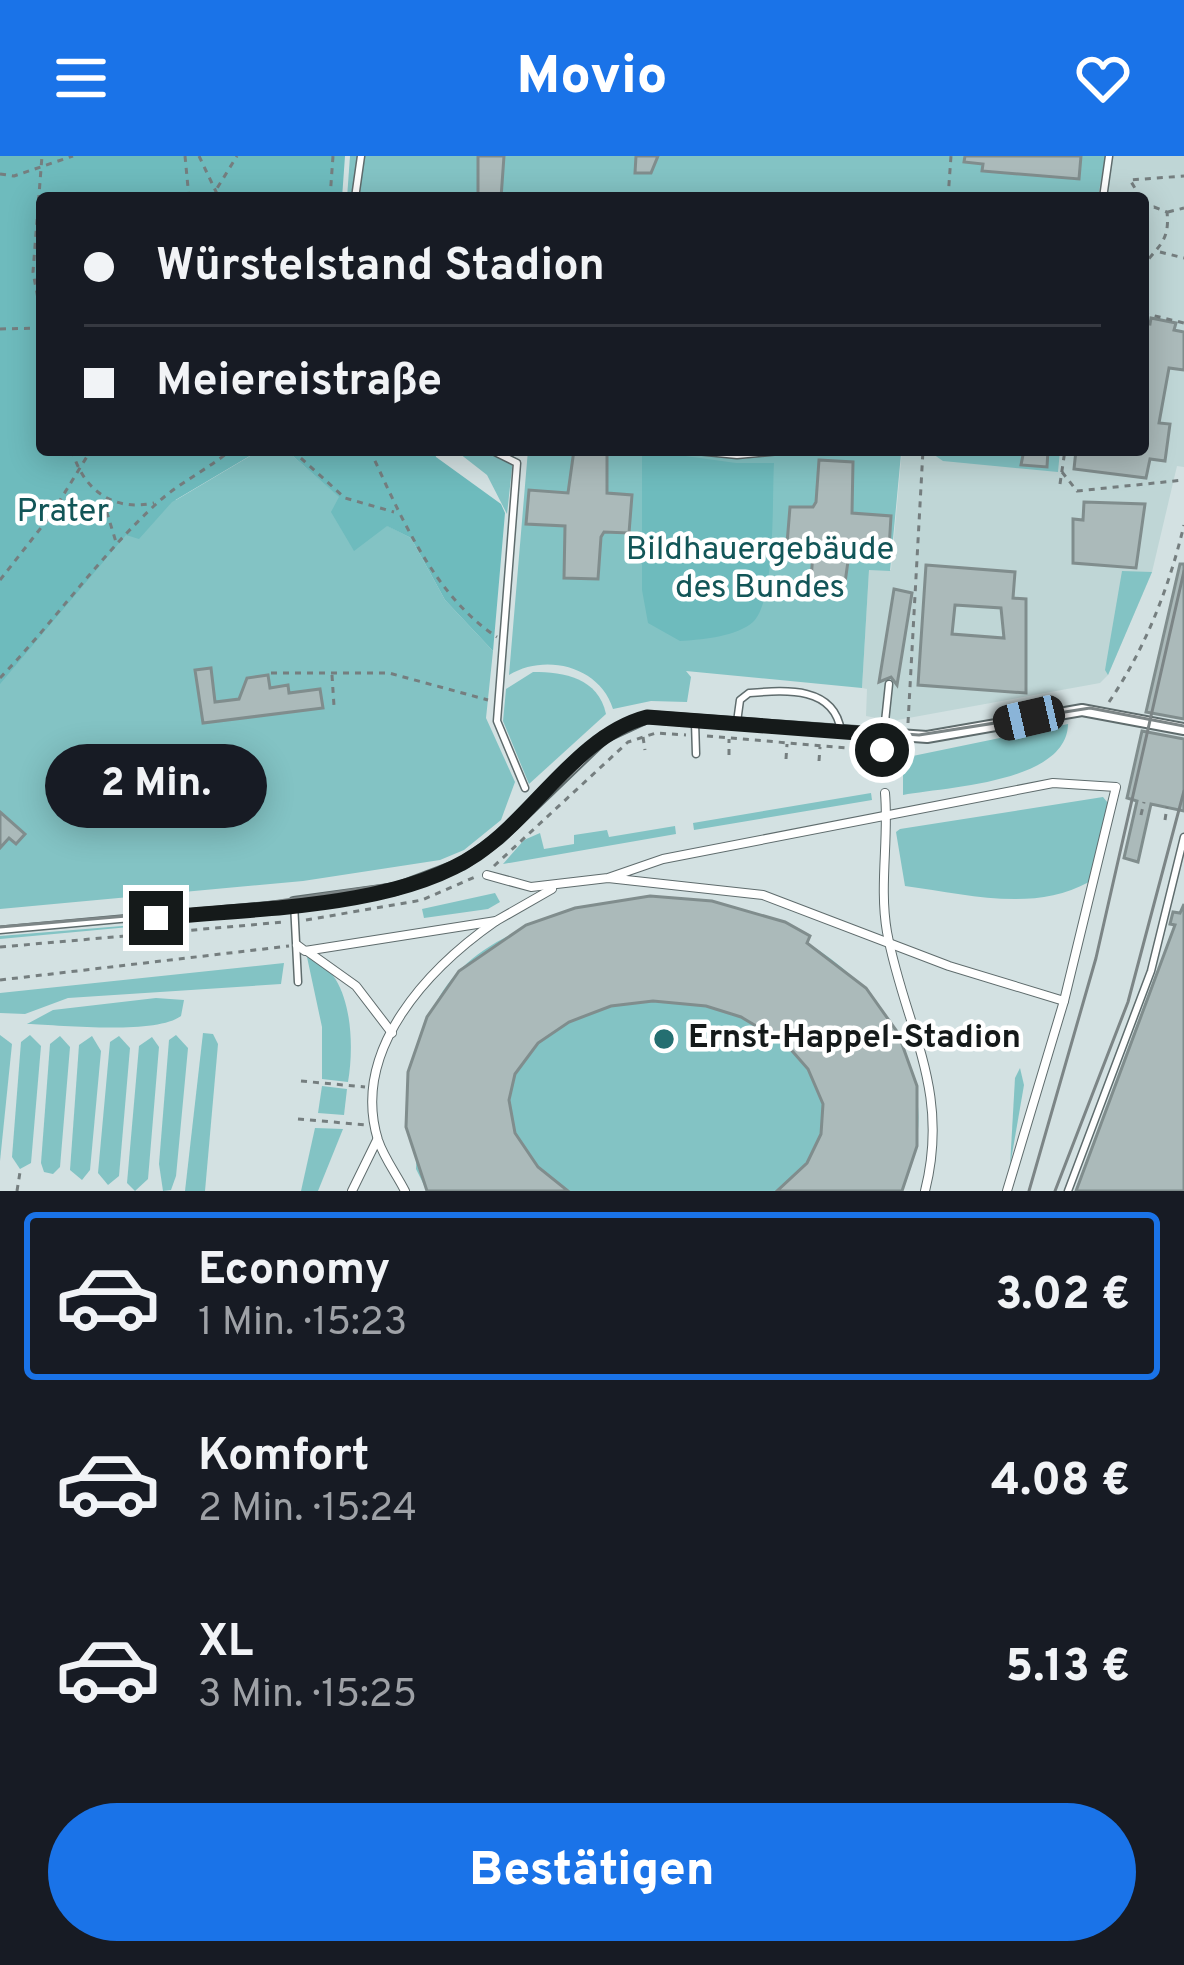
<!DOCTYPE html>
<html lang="de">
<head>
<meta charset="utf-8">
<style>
  body { margin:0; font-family:Overpass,sans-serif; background:#242831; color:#f1f3f6; height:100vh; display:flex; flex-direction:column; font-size:45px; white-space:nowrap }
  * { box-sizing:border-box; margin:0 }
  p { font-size:39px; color:#9ea1a6 }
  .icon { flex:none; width:66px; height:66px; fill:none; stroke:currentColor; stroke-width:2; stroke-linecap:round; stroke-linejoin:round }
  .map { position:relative; height:1035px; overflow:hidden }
  .side { display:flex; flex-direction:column; background:#171b24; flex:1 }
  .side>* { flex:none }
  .hud { position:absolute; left:36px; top:36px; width:1113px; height:264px; border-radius:12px; box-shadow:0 6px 30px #0003; display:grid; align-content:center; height:264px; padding:0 48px; background:#171b24 }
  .end { position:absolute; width:54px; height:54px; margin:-27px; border:15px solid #151a1a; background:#fff; box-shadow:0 0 0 6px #fff }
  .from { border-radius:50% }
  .bubble { position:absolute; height:84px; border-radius:42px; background:#171b24; box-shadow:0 6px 30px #0003; font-size:39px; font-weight:800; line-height:84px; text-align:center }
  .car { position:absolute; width:36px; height:72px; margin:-36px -18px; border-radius:15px; box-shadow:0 0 9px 3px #0007; background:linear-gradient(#222 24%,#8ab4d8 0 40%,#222 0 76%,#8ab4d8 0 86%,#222 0) }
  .hud b { display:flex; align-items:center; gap:42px; height:114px; font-size:45px }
  .hud b+b { border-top:3px solid #363941 }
  .hud i { width:30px; height:30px; background:#f1f3f6 }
  ul { padding:21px 0 0; list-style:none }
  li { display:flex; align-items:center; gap:36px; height:168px; margin:0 24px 18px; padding:0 24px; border:6px solid transparent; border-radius:12px }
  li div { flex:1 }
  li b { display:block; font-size:45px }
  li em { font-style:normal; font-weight:800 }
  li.selected { border-color:#1a73e8 }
  li>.icon { width:108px; height:108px; stroke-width:1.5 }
  .cta { display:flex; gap:24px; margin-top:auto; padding:24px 48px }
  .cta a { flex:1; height:138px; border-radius:72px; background:#1a73e8; color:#fff; font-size:48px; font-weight:800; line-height:138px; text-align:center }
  header { display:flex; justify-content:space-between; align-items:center; height:156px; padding:0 48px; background:#1a73e8; color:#fff; font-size:54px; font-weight:800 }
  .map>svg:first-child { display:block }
</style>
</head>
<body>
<header><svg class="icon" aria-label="menu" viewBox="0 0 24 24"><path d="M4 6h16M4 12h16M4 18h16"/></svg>Movio<svg class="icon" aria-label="heart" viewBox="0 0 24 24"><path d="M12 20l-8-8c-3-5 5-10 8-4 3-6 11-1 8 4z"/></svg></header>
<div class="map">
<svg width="1184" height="1035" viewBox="0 0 1184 1035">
  <rect width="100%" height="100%" fill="#d3e1e2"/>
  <polygon fill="#bfd6d6" points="944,0 1184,0 1184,311 1177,310 1152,416 1108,519 1100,527 892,565 866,560 867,533 862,532 869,413 891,414 902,294 1143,294 1143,42 941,42"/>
  <g fill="#83c3c4">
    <polygon points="0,0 42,42 42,294 176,344 260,294 286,294 351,351 411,382 445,444 493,495 486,562 515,626 501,664 464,694 440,704 303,725 0,753"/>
    <polygon points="350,0 1105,0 1098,42 347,42"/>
    <polygon points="455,294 514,294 507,358 487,319"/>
    <path d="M528,294H661L741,303L809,294L901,298L890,415L869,414L862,532L686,515L691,521L687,546L651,545L613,553C600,510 545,497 509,519Z"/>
    <polygon points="1060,294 1058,316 943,305 930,296"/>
    <polygon points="1122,415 1152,416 1108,519 1105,514"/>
    <path d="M533,516C565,516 598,522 606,558L529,628L503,565L506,533Z"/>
    <path d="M1068,568C1067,627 946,631 903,639V602Z"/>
    <polygon points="871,637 872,644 694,674 693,667"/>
    <path d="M1103,641L1108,647L1089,726C1032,757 967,738 905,730L896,676L900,673Z"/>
    <polygon points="675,670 676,678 503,708 524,684 540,677 544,693 574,688 574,679 607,674 609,681"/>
    <polygon points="495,737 500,746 488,753 424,762 422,753"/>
    <path d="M650,740C709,742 760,754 810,780L807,787C895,839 947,936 902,1035H427L416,1013L417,984L410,985C404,951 409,920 417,888L423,889C439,780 562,755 650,740Z"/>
    <polygon points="281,757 0,783 0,780"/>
    <path d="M307,801C352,813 355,886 348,926L322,923V871Z"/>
    <polygon points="284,807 281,828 68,842 25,858 0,857 0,837"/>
    <path d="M156,842L184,844L181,860C156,879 61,869 27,868L53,854Z"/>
    <polygon points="203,877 213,878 218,888 205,1035 185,1035"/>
    <polygon points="0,879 12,888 0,1005"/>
    <polygon points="30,879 41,890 31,1007 20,1013 12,1001 21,886"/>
    <polygon points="176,879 188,892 176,1020 171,1034 163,1035 159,1008 169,884"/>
    <polygon points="60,880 70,891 60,1011 53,1018 44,1016 41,1007 50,888"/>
    <polygon points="92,880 101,895 90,1014 82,1024 70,1014 79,889"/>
    <polygon points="119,880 130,892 119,1020 108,1029 98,1017 110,886"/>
    <polygon points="152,881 159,891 148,1023 135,1035 127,1027 139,890"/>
    <polygon points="1020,912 1024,929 1010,1010 1015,922"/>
    <polygon points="322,930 347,933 344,959 318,957"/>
    <polygon points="315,972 343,973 318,1035 301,1035"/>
  </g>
  <g fill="#6ebbbd">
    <polygon points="0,0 345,0 342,42 42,42 42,294 260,294 172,346 139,383 126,379 0,528"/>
    <polygon points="286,294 434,294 436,301 501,348 505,357 493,495 445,444 411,382 387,370 354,395 331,356 339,341"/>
    <path d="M642,294L736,307H774C772,339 776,445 753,466C738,480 701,484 680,485L648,467L642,434Z"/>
  </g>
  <g fill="#abbaba" stroke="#808d8d" stroke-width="3" fill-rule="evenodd">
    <polygon points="478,0 504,0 501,42 478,42"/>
    <polygon points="636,0 658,0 651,17 635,17"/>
    <polygon points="965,0 1081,0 1079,23 982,15 983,8 964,6"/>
    <polygon points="1151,162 1176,167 1174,174 1184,176 1184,214 1169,212 1159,267 1170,268 1165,305 1150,303 1146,322 1074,313 1076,294 1143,294 1143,167 1150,168"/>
    <polygon points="574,294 607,294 607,337 632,339 629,377 604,376 601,381 598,423 564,422 565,370 526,368 529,334 568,337"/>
    <polygon points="1024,294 1048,294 1047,311 1021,309"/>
    <polygon points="819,304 853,306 852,357 891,360 889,393 850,391 843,441 810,439 813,396 787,388 790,351 813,351 816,346"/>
    <polygon points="1084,346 1145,348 1136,412 1073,407 1073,363 1083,364"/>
    <polygon points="1180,408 1184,408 1184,563 1146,556"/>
    <path d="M926,409L1015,416L1013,442L1026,443V537L918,529ZM955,449L1001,452L1004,482L952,478Z"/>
    <polygon points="894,433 912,437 897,529 891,521 879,526"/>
    <polygon points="211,512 215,546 239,543 247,522 268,519 270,532 288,529 289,537 320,533 323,552 203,567 195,514"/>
    <polygon points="1142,575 1184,583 1184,655 1151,648 1138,706 1124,702 1137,645 1127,642"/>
    <polygon points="0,656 25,678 16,688 9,682 0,692"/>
    <polygon points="650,740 712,745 785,766 810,780 807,787 866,832 898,877 917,930 917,990 902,1035 777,1035 807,1007 821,978 823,948 808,913 786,888 741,861 706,850 653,845 611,850 569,866 538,887 515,918 509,944 515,977 538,1011 568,1035 427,1035 406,971 408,916 427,861 459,815 526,769 575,752"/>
    <polygon points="1184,748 1184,1035 1076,1035 1175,769 1170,768 1173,756 1180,757"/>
  </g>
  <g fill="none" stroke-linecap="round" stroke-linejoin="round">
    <g stroke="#5f6c6d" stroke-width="9">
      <g id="service">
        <polyline points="355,42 361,0"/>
        <polyline points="1103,42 1109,0"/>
        <polyline points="491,294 517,307 497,565 525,632"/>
        <polyline points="687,294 737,299 790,294"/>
        <polyline points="695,566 696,598"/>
        <path d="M737,566L740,544L749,537C787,534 834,530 841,575"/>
        <polyline points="882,594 889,528"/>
        <polyline points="0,774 294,747 298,826"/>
        <polyline points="1068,1035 1151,815 1184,681"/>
      </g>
    </g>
    <g stroke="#5f6c6d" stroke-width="10">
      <g id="pedestrian">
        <path d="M885,637C889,683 879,730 887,776C905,872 951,932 925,1035"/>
        <polyline points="487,719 531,731 608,722 763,739 949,810 1064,845 1116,631 1053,627 663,703 608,722"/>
        <polyline points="297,789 305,795 496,765 552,733"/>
        <polyline points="307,795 356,830 392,877"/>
        <polyline points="352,1035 377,984"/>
        <path d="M405,1035C397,1019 384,1002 378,984C350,893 430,811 496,765"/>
        <polyline points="1007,1035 1064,845"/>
      </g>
    </g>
    <g stroke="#5f6c6d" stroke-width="14">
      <polyline id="minor" points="294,747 396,733 462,708 499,682 604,581 647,561 927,581 1082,554 1184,573"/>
    </g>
    <g stroke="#757e7f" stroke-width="3" stroke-dasharray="6 6" stroke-linecap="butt">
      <polyline points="185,0 189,42"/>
      <polyline points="199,0 219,42"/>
      <polyline points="0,18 14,20 73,0"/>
      <polyline points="211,42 237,0"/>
      <polyline points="330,42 333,0"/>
      <polyline points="948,42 951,0"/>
      <polyline points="1141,42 1130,24 1184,20"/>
      <path d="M1143,56L1154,51L1167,56C1170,85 1159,89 1143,110"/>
      <polyline points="1168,56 1184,52"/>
      <polyline points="1160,96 1184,102"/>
      <polyline points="1143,157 1184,167"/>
      <polyline points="42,164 33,116 42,0"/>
      <polyline points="0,173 42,172"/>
      <path d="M72,294C83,334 113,356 154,347"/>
      <polyline points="292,294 345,342 394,356"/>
      <path d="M370,294C400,359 434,440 497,481"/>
      <polyline points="1062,316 1077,335 1184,324"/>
      <polyline points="1060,328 1065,294"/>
      <polyline points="103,344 116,386"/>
      <polyline points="0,424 51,359 91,294"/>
      <polyline points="271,517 389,517 488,544"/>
      <polyline points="332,519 334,550"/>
      <path d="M0,522C54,466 98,402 155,349C178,327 207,314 231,294"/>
      <path d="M1109,546C1145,493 1169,432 1184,369"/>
      <polyline points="908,567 923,294"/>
      <polyline points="707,580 871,594"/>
      <polyline points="643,581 645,594"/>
      <polyline points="729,599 729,583"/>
      <polyline points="786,603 787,588"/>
      <polyline points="819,605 820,591"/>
      <polyline points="1141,659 1144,646"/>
      <polyline points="1165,664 1167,651"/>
      <polyline points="494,710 628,586 656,577 686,579"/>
      <polyline points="306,764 422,744 475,721"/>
      <polyline points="0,791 284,766"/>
      <polyline points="0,824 289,790"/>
      <polyline points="301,925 365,931"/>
      <polyline points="298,963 367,969"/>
      <polyline points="17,1035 20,1016"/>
    </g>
    <use href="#service" stroke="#fff" stroke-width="6"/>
    <use href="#pedestrian" stroke="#fff" stroke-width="8"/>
    <use href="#minor" stroke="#fff" stroke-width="10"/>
    <polyline stroke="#7c8586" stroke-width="3" points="0,771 253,749 419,724 482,691 599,581 641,559 919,579 1090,552 1184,570"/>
    <g stroke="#7c8586" stroke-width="3">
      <polyline points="1029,1035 1096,802 1184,415"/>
      <polyline points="1055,1035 1128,846 1184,635"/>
    </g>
  </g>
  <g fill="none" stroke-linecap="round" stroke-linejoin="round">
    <path stroke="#151a1a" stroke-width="15" d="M156,762C253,752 396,753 477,698C535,659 578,579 647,561L884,579L882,594"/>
  </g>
  <circle fill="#246f71" stroke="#fff" stroke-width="4.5" cx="664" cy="883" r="12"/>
  <g text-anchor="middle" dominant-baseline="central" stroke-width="9" stroke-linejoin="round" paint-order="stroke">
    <g font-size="33" fill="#125658" stroke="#fff">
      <text x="63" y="357">Prater</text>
      <text x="760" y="395">Bildhauergebäude<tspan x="760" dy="38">des Bundes</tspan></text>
    </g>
    <g font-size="33" font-weight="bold" fill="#151a1a" stroke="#fff" text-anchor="start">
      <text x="688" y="883">Ernst-Happel-Stadion</text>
    </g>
  </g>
</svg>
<i class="end from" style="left:882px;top:594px"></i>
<i class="end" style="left:156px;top:762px"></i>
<div class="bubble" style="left:45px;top:588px;width:222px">2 Min.</div>
<i class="car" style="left:1029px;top:562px;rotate:257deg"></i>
<div class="hud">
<b><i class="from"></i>Würstelstand Stadion</b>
<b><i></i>Meiereistraße</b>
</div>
</div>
<section class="side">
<ul>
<li class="selected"><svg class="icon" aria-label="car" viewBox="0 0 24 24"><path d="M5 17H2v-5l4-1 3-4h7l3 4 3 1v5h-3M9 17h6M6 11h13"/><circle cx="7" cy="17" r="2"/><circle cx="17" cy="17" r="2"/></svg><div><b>Economy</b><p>1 Min. · 15:23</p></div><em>3.02 €</em></li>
<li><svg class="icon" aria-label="car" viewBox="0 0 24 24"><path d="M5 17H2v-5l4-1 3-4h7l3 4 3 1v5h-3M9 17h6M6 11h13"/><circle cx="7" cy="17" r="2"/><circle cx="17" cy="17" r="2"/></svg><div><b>Komfort</b><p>2 Min. · 15:24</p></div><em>4.08 €</em></li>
<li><svg class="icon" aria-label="car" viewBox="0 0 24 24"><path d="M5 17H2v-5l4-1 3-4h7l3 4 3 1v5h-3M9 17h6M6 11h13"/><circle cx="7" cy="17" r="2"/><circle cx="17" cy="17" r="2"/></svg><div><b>XL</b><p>3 Min. · 15:25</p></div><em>5.13 €</em></li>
</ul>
<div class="cta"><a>Bestätigen</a></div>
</section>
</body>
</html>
